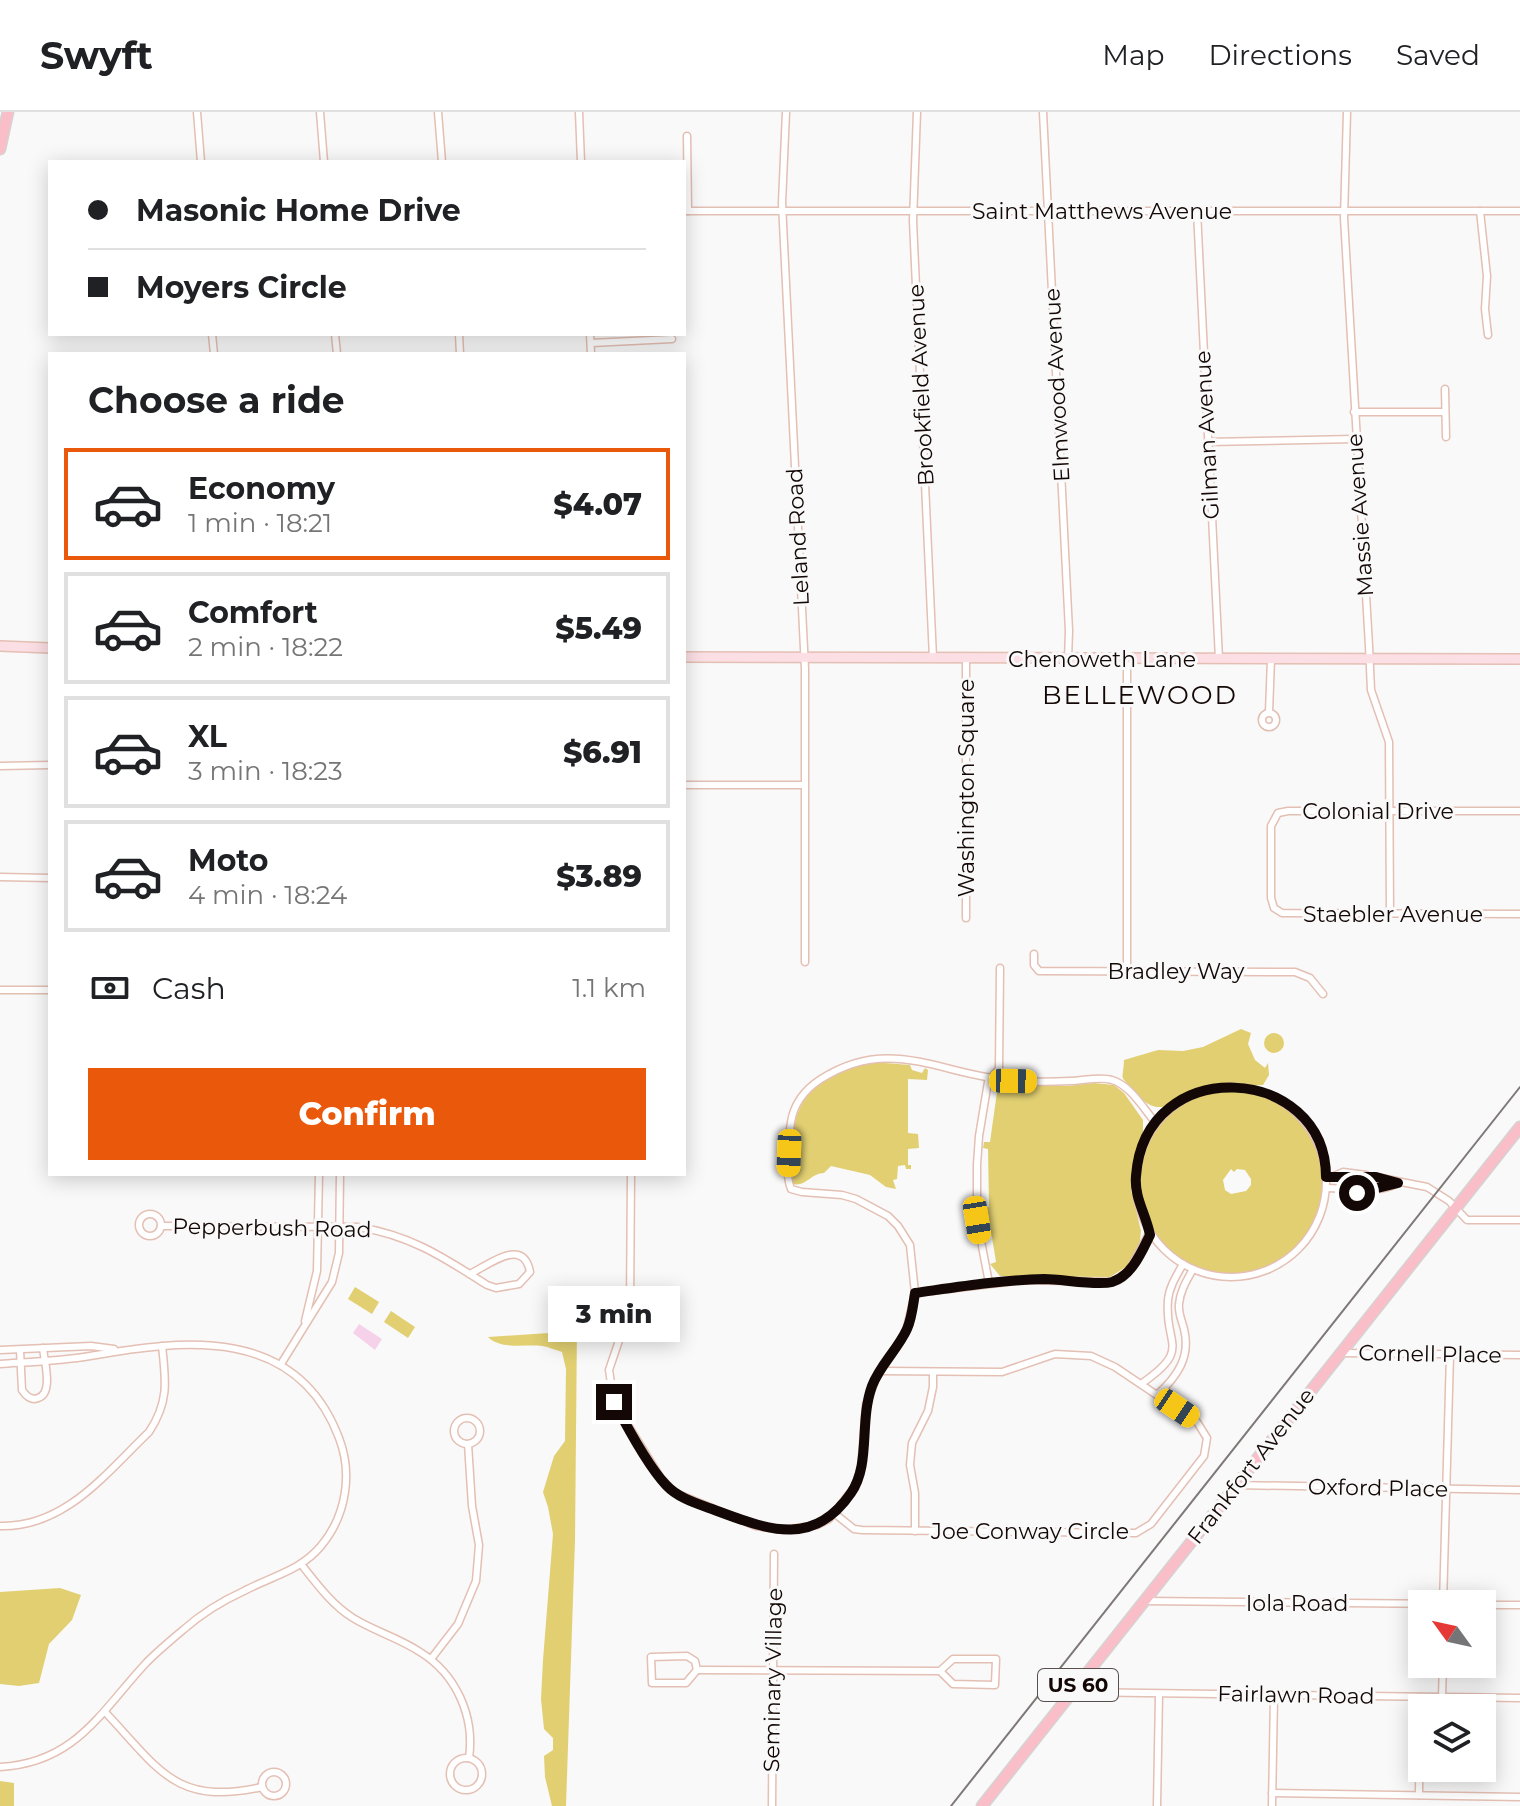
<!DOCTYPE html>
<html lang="en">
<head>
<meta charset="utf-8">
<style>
  body { margin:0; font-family:Montserrat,sans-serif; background:#f6f6f6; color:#202124; height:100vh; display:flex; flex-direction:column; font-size:30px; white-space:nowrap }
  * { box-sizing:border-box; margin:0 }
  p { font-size:26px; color:#757577 }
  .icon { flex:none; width:44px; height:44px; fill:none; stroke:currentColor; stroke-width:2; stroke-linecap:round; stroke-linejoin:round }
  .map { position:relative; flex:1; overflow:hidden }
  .panel { position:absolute; left:48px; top:240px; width:638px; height:824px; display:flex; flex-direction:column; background:#fff; border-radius:0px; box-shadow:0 4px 20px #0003 }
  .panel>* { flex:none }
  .banner { position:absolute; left:48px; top:48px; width:638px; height:176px; border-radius:0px; box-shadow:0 4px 20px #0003; display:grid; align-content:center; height:176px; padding:0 40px; background:#fff }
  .needle { width:52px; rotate:303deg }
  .fabs { position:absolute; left:1408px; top:1478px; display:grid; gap:16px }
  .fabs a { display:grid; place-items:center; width:88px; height:88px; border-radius:0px; background:#fff; box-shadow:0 4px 20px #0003; font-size:40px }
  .end { position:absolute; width:36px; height:36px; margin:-18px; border:10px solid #130805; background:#fff; box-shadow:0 0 0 4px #fff }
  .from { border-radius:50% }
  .bubble { position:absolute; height:56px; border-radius:0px; background:#fff; box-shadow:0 4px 20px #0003; font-size:26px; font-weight:800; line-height:56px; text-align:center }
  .car { position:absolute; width:24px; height:48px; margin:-24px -12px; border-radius:10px; box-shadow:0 0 6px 2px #0007; background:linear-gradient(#f5c518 24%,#345 0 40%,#f5c518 0 76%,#345 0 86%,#f5c518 0) }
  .banner b { display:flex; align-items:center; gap:28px; height:76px; font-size:30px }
  .banner b+b { border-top:2px solid #e0e0e0 }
  .banner i { width:20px; height:20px; background:#202124 }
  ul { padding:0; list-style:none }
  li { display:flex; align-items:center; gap:24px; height:112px; margin:0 16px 12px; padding:0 24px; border:4px solid #e0e0e0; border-radius:0px }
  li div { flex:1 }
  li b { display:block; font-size:30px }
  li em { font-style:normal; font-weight:800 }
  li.active { border-color:#ea580c }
  li>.icon { width:72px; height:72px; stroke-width:1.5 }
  h2 { padding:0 40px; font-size:36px; line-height:96px }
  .pay { display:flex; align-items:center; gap:20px; height:88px; padding:0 40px; font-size:30px }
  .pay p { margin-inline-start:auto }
  .primary-button { display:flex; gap:16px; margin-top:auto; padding:16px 40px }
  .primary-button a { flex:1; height:92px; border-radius:0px; background:#ea580c; color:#fff; font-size:32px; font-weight:800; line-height:92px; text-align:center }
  header { display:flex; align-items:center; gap:48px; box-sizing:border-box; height:112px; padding:0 40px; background:#fff; border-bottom:2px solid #e0e0e0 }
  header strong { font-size:38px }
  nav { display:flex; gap:44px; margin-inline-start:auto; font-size:28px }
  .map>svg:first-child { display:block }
</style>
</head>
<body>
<header>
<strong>Swyft</strong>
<nav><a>Map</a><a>Directions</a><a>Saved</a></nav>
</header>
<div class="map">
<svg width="1520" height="1694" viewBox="0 0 1520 1694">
  <rect width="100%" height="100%" fill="#f9f9f9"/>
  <g fill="#e1cf72" fill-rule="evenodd">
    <path d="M1241,917L1251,921L1248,932L1255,948L1265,956L1268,951L1269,963L1263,973C1243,975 1227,969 1206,974C1174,981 1164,1014 1135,980C1118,960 1123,972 1124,948L1158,938L1183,939L1203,935Z"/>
    <circle cx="1274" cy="931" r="10"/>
    <path d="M873,950L910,953L912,958L922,961L925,956L928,958L927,968L908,967V1021L918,1022L919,1036L908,1037V1053H911V1057H906L905,1053L898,1054L897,1067L893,1068L896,1077L886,1075L870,1063L831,1054L824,1061C811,1061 806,1075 793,1072C789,1061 791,1046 791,1035C794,982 822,959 873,950Z"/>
    <polygon points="1094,971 1114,973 1124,981 1143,1008 1143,1022 1134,1046 1131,1078 1141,1119 1139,1137 1129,1153 1110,1165 1000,1164 990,1152 996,1150 990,1113 983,1113 983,1096 989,1095 988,1037 983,1036 984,1030 990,1030 997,980 992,978 993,975 1000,972 1067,974"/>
    <path d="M1227,978C1356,981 1352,1158 1234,1162C1116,1166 1106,990 1227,978ZM1231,1057L1234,1060L1237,1057L1245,1058L1251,1067V1073L1246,1079L1231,1082L1225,1078L1223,1068Z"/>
    <polygon points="355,1175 379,1190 372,1202 348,1187"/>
    <polygon points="391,1199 415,1215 408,1226 384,1210"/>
    <path d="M577,1215L575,1428L566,1694H552L545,1665L544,1644L553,1638V1626L544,1617L541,1587L543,1548L553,1422L548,1395L543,1380L554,1344L565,1329L566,1257L562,1240C555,1238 549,1235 542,1234C525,1232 501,1238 488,1225L549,1221Z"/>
    <polygon points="60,1476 81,1483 72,1508 49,1532 39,1571 19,1574 0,1572 0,1480"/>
    <polygon points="0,1669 14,1671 14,1694 0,1694"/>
  </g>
  <polygon fill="#f6d2ea" points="359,1212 382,1227 375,1238 353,1221"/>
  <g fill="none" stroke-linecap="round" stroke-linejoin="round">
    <g stroke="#e4bfb3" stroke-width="9">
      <g id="minor">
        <polyline points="197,0 201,50"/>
        <polyline points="320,0 324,50"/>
        <polyline points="438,0 442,50"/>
        <polyline points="579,0 581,50"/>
        <polyline points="786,0 782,91 805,557 805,850"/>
        <polyline points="917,0 913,109 933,546"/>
        <polyline points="1043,0 1069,519 1068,547"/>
        <polyline points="1347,0 1344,106 1369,534 1371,578 1389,630 1390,802"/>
        <polyline points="687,24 688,99"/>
        <polyline points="684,99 1520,99"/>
        <polyline points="1197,99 1219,547"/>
        <polyline points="1480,99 1487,164 1485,197 1488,223"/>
        <polyline points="212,222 214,242"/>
        <polyline points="335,222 337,242"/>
        <polyline points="459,222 460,242"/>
        <polyline points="590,222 591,242"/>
        <polyline points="591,231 672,227"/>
        <polyline points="1445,277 1446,325"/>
        <polyline points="1354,300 1445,300"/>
        <polyline points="1207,330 1355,327"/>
        <polyline points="1127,547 1127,852"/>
        <polyline points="1269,600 1271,547"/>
        <circle cx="1269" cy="608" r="7"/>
        <polyline points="0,654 50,653"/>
        <polyline points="687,673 804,673"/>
        <polyline points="1520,699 1288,699 1278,701 1271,714 1271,786 1274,796 1282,801 1520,802"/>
        <polyline points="0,765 50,766"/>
        <polyline points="966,806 966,546"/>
        <polyline points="1034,842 1034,853 1039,859 1295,860 1310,866 1323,882"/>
        <polyline points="0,878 50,878"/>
        <circle cx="1231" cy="1070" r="95"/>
        <path d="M631,1062L630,1196L609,1258L614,1291L660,1365L675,1381L756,1414L784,1418L817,1413L829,1407L854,1376L861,1358L866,1293L876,1266L906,1220L915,1181L910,1133L898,1114L888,1104L856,1087L842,1083L802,1080L791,1077C784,1059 788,1029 791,1010C794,991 804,978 821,967C891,922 942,964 1015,969C1033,970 1052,970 1070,969C1083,969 1099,964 1112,968C1130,973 1144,997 1155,1010"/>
        <polyline points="1334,1064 1343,1060 1366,1063"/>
        <polyline points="1326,1065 1376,1065 1427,1075 1449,1089 1467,1108 1520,1108"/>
        <path d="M1326,1076C1348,1076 1378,1082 1398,1071"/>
        <path d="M1340,1076C1347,1082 1357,1084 1366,1078"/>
        <circle cx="150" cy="1113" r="11"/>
        <path d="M161,1114L358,1115C410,1123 443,1145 487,1173L496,1176L519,1172L530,1160C523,1122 484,1157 469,1162"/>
        <polyline points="989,1171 977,1108 977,1053 979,1024 988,970 999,957 1000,856"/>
        <polyline points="915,1181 1023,1168 1113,1170 1129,1159 1150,1120"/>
        <polyline points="305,1209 317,1159 319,1062"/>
        <polyline points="0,1238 91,1234 114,1237"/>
        <path d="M20,1238L22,1278C26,1284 31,1289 38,1286C54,1281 44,1248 43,1236"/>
        <polyline points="1341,1241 1520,1243"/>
        <path d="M0,1252C30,1250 61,1249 90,1244C185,1227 297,1214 339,1326C353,1362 346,1404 321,1434C300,1459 272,1464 244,1479C222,1489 201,1502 183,1518C171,1528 158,1539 147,1550C101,1599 76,1651 0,1655"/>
        <polyline points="281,1252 332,1170 339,1141 340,1062"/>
        <path d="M1141,1272C1193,1236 1164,1234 1168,1188C1169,1175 1177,1163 1183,1152"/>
        <path d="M1157,1283C1177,1265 1191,1245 1184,1217C1182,1209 1178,1201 1179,1192C1180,1179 1187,1168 1193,1157"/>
        <circle cx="467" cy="1319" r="13"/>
        <polyline points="1236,1373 1520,1378"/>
        <polyline points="834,1401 854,1417 862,1418 1136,1421 1151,1412 1204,1344 1207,1326 1197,1310 1115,1255 1091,1244 1055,1242 1002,1260 880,1259"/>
        <path d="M0,1414C65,1416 106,1361 149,1320C169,1290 166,1269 162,1234"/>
        <polyline points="915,1419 915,1381 910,1353 912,1331 928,1299 933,1275 933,1260"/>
        <path d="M301,1452C316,1471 332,1493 353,1506C374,1519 399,1526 420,1540C456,1562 475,1604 469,1646"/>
        <polyline points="1144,1489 1450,1492"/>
        <polyline points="1443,1492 1450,1243"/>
        <polyline points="1482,1493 1520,1493"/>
        <polygon points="687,1544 695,1549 697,1558 686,1571 652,1571 651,1545"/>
        <polyline points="431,1547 458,1512 476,1469 479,1433 472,1394 468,1332"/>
        <polyline points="697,1558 940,1559 953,1547 996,1547 995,1573 953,1572 940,1559"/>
        <polyline points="1073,1580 1520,1586"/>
        <polyline points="1442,1585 1443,1552"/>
        <path d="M105,1600C160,1658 175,1694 262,1675"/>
        <circle cx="466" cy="1662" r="16"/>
        <circle cx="274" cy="1672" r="12"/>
        <polyline points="1272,1681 1520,1685"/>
        <polyline points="1419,1683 1420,1585"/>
        <polyline points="772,1694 774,1442"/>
        <polyline points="1157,1694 1159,1582"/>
        <polyline points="1272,1694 1274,1584"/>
      </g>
    </g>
    <g stroke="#e4bfb3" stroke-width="12">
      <g id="secondary">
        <polyline points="0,534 50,536"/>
        <polyline points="684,545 1520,547"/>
      </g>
    </g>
    <g stroke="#d5d3d2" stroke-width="13">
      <g id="primary">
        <polyline points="0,37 8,0"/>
        <polyline points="982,1694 1520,1015"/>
      </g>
    </g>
    <use href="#minor" stroke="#fff" stroke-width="6"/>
    <use href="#secondary" stroke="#fcdfe4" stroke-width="9"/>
    <use href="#primary" stroke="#f9bec8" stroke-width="10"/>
    <polyline stroke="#7e7877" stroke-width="2" points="951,1694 1520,975"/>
  </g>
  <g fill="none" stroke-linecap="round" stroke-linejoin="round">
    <path stroke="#130805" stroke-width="10" d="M614,1290C626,1313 649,1355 666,1373C680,1388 702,1393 720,1400C771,1419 815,1434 851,1381C871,1352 859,1310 872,1274C880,1253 898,1237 907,1217C912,1206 913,1193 915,1181C958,1175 1001,1168 1044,1167C1062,1167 1097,1174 1112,1170C1132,1164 1142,1139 1150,1123C1146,1102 1134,1086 1136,1064C1145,940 1326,952 1326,1065H1376L1398,1071L1357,1081"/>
  </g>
  <g text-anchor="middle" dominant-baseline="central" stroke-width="6" stroke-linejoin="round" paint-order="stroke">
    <rect fill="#f9f9f9" stroke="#58504e" stroke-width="2" x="1038" y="1557" width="80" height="32" rx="6"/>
    <g font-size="20" font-weight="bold" fill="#130805">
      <text x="1078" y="1573">US 60</text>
    </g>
    <g font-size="22" fill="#130805" stroke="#f9f9f9">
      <text x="1102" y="99">Saint Matthews Avenue</text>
      <text transform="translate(921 273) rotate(-93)">Brookfield Avenue</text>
      <text transform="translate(1057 273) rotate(-93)">Elmwood Avenue</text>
      <text transform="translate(1207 323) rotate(-93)">Gilman Avenue</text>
      <text transform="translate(1360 403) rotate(-94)">Massie Avenue</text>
      <text transform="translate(798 425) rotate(-93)">Leland Road</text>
      <text x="1102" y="547">Chenoweth Lane</text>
      <text transform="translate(966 676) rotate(-90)">Washington Square</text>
      <text x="1378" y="699">Colonial Drive</text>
      <text x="1393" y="802">Staebler Avenue</text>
      <text x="1176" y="859">Bradley Way</text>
      <text transform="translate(272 1116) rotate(1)">Pepperbush Road</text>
      <text transform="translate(1430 1242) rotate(1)">Cornell Place</text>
      <text transform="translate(1251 1354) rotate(-52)">Frankfort Avenue</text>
      <text transform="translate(1378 1376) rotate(1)">Oxford Place</text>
      <text x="1030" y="1419">Joe Conway Circle</text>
      <text x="1297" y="1491">Iola Road</text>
      <text transform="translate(773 1568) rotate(-89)">Seminary Village</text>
      <text transform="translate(1296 1583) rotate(1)">Fairlawn Road</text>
    </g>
    <g font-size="26" letter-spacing="2" fill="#130805" stroke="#f9f9f9">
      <text x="1140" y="583">BELLEWOOD</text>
    </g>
  </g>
</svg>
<div class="fabs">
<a><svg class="needle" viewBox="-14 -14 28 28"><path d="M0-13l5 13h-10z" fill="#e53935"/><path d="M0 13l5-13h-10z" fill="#757577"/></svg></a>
<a><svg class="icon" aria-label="layers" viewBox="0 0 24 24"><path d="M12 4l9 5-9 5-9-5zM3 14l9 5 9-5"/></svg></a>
</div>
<i class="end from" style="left:1357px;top:1081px"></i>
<i class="end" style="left:614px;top:1290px"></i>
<div class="bubble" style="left:548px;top:1174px;width:132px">3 min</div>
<i class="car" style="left:1013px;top:969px;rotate:91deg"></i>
<i class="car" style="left:789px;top:1041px;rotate:182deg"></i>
<i class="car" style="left:977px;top:1108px;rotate:171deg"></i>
<i class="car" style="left:1177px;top:1296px;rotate:124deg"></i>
<div class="banner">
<b><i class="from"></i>Masonic Home Drive</b>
<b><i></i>Moyers Circle</b>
</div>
<section class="panel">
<h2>Choose a ride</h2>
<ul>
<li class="active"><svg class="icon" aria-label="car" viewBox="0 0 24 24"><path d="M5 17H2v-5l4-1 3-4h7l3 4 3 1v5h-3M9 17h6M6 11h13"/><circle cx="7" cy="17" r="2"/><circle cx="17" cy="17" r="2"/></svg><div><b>Economy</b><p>1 min · 18:21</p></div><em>$4.07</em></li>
<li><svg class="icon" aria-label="car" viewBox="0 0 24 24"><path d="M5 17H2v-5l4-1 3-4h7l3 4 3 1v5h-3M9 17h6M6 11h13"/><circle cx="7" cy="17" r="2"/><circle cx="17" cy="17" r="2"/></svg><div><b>Comfort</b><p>2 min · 18:22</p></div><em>$5.49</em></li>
<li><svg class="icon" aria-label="car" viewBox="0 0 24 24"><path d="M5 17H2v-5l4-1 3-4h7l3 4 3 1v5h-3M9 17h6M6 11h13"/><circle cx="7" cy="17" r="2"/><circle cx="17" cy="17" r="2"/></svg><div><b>XL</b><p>3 min · 18:23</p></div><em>$6.91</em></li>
<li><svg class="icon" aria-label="car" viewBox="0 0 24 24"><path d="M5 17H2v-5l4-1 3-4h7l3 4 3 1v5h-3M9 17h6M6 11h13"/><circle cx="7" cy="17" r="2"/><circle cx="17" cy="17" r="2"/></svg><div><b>Moto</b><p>4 min · 18:24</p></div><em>$3.89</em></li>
</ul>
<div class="pay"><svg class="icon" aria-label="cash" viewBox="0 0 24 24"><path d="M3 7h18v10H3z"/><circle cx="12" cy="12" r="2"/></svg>Cash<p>1.1 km</p></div>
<div class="primary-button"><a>Confirm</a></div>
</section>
</div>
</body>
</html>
